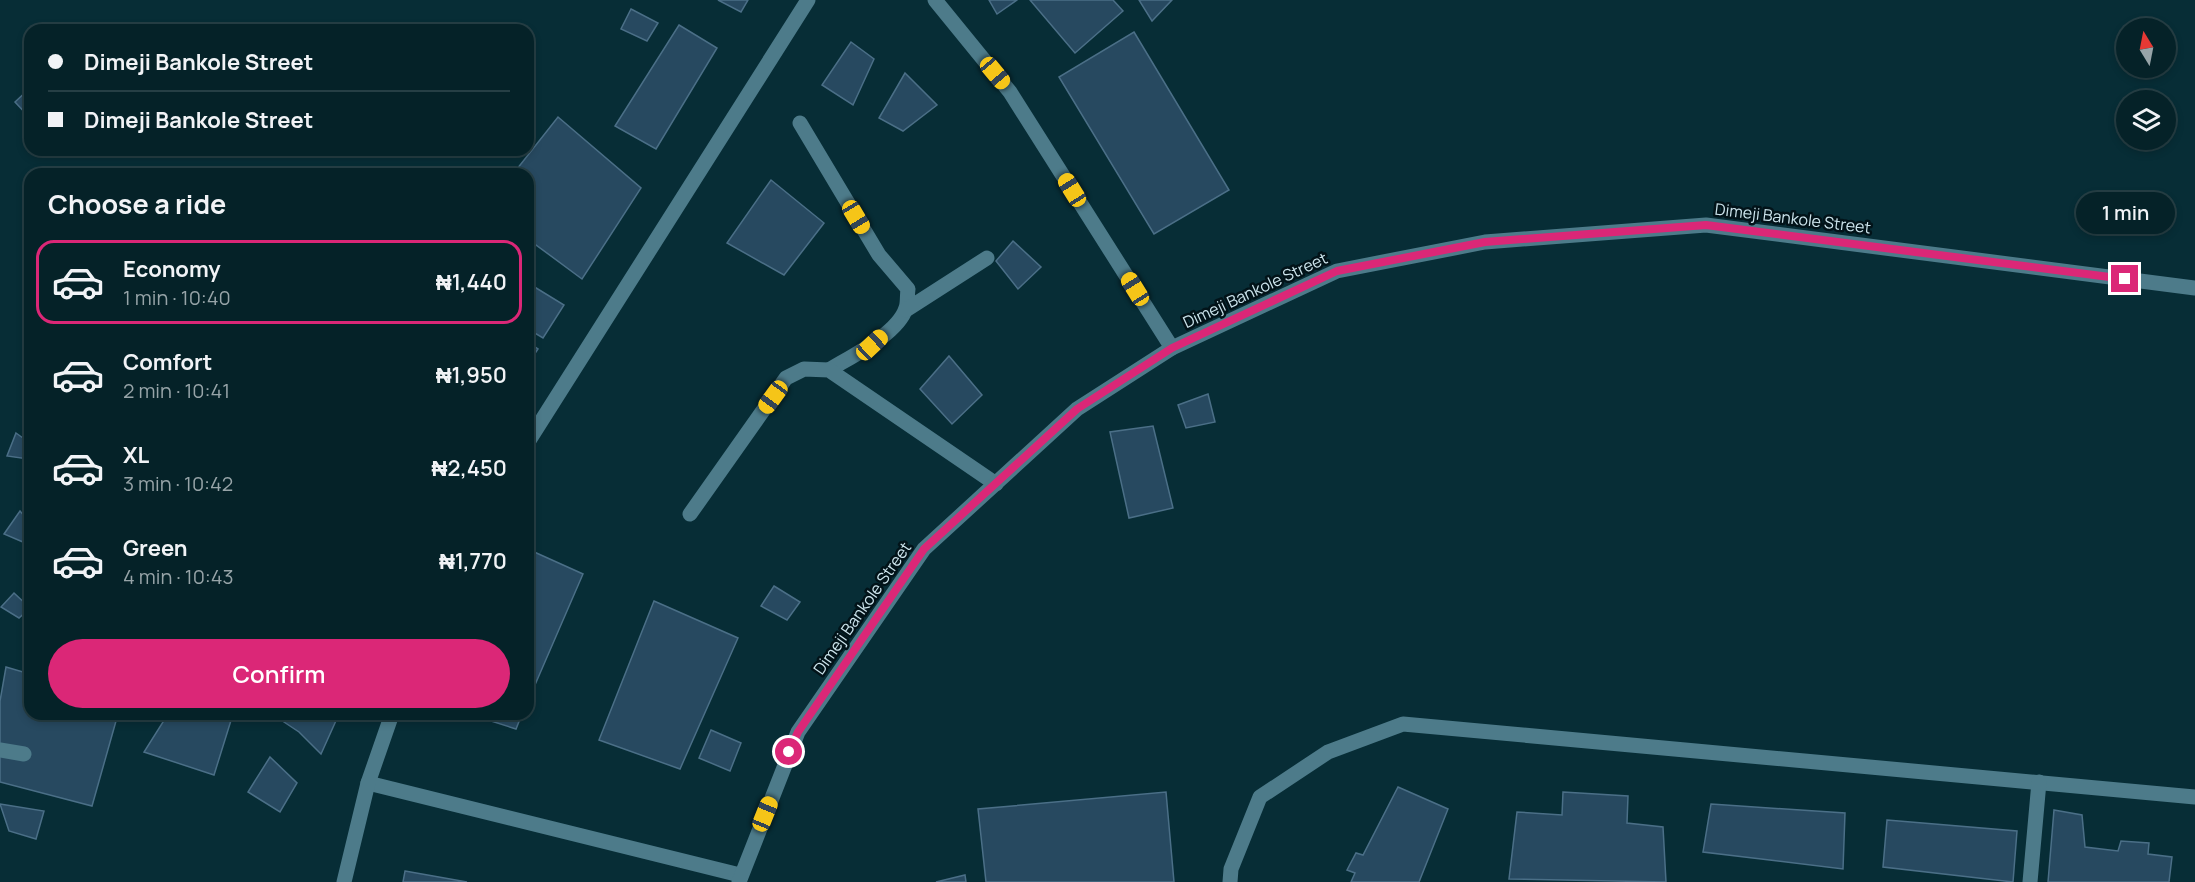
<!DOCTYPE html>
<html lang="en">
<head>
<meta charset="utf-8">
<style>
  body { margin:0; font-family:Manrope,sans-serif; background:#132f34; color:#f1f3f6; height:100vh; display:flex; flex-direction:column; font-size:22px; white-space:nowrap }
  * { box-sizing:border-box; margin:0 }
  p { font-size:20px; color:#97a4a8 }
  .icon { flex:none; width:33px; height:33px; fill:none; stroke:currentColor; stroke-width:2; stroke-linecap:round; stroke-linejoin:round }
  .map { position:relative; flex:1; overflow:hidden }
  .details { position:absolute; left:24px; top:168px; width:510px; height:552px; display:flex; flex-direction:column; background:#052228; border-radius:18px; box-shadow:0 3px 9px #0003,0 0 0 2px #263f45 }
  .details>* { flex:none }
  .hud { position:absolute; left:24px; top:24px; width:510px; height:132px; border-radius:18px; box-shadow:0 3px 9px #0003,0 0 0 2px #263f45; display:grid; align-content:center; height:132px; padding:0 24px; background:#052228 }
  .needle { width:39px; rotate:350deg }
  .controls { position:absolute; left:2116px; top:18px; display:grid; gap:12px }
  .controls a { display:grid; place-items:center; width:60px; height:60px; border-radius:50%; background:#052228; box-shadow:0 3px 9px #0003,0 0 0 2px #263f45; font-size:30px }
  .end { position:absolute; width:27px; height:27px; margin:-14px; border:8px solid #db2777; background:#fff; box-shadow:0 0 0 3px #fff }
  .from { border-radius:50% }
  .bubble { position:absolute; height:42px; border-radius:21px; background:#052228; box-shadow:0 3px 9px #0003,0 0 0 2px #263f45; font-size:20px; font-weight:600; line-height:42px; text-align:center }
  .car { position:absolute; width:18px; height:36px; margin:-18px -9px; border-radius:8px; box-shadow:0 0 4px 2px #0007; background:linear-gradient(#f5c518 24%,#345 0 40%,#f5c518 0 76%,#345 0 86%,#f5c518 0) }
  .hud b { display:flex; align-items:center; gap:21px; height:57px; font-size:22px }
  .hud b+b { border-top:2px solid #263f45 }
  .hud i { width:15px; height:15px; background:#f1f3f6 }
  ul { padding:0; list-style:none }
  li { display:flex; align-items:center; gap:18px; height:84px; margin:0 12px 9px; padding:0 12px; border:3px solid transparent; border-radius:18px }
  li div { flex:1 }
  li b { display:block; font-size:22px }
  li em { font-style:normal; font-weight:600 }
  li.on { border-color:#db2777 }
  li>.icon { width:54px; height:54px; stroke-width:1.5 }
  h2 { padding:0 24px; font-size:27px; line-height:72px }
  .action { display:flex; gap:12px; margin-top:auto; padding:12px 24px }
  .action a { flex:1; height:69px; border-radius:36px; background:#db2777; color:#fff; font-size:24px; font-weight:600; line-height:69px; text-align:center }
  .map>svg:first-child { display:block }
</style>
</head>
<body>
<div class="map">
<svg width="2195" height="882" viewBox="0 0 2195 882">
  <rect width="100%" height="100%" fill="#072d36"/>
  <g fill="#274960" stroke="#4b6f87" stroke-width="1.5">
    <polygon points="718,0 748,0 741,12"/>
    <polygon points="989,0 1017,0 997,14"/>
    <polygon points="1030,0 1113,0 1123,11 1075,53"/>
    <polygon points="1139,0 1172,0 1152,21"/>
    <polygon points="631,9 658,23 647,41 621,29"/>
    <polygon points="679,25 717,48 656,149 615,126"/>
    <polygon points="1134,32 1229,190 1154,234 1059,77"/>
    <polygon points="851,42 874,59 853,105 822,85"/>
    <polygon points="905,73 937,105 903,131 879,118"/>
    <polygon points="30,88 30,118 15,102"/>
    <polygon points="558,117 641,188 582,279 528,239 528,174 513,174"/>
    <polygon points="771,180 824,223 784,275 727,243"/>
    <polygon points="1013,241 1041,267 1018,289 996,261"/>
    <polygon points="528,283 564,305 543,338 528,329"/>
    <polygon points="528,342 538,349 528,364"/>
    <polygon points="949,356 982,395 952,424 920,389"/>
    <polygon points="1208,394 1215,422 1186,428 1178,405"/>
    <polygon points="1153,426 1173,508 1129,518 1110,432"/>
    <polygon points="16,433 30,443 28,459 7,456"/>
    <polygon points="20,511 30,523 30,534 23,542 4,534"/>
    <polygon points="532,551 583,574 528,701 528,560"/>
    <polygon points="774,586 800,602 787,620 761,606"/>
    <polygon points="14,593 30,608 19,618 1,607"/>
    <polygon points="654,601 738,638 680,769 599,740"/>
    <polygon points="6,667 30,674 30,714 118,714 92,806 0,782 0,701"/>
    <polygon points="168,714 233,714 214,775 144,752"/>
    <polygon points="272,714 339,714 321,754 299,732"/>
    <polygon points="469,714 522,714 516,729"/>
    <polygon points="711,730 741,743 730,771 699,758"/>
    <polygon points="270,757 297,783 280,812 248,792"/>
    <polygon points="1398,787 1448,809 1419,882 1351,882 1355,873 1347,870 1356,853 1363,855"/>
    <polygon points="1166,792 1174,882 986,882 978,809"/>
    <polygon points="1563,792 1628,796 1627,823 1663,827 1666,882 1509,879 1517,812 1562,815"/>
    <polygon points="0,804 44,811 36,839 9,831"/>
    <polygon points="1711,804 1845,813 1843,869 1703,852"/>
    <polygon points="2054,810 2082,815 2085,847 2118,851 2121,841 2149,843 2148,854 2172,857 2169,882 2048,882"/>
    <polygon points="1887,820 2017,831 2013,882 1883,867"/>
    <polygon points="405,871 467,882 403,882"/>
    <polygon points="965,875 966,882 936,882"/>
  </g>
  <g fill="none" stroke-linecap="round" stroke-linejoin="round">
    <g stroke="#4d7b8a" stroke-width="15">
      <polyline points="935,0 1010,92 1172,348"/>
      <path d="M800,123L879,255L908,289C907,295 908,303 906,308C898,334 850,357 829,370"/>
      <polyline points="906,310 987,258"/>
      <polyline points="528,442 808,0"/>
      <polyline points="690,514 786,378 804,369 829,370 996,484"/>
      <polyline points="0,750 24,754"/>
      <polyline points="368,783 740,875"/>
      <polyline points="344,882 368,783 392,714"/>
      <polyline points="739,882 798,732 924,549 1077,409 1172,348 1337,271 1485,242 1706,225 2195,288"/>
      <polyline points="1230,882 1231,869 1260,797 1328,752 1403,724 2195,797"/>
      <polyline points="2030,882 2039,782"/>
    </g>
  </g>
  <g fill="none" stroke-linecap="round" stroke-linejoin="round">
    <polyline stroke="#db2777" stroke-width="8" points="789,752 798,732 924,549 1077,409 1172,348 1337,271 1485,242 1706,225 2125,279"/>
  </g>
  <g text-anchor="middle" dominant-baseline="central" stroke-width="5" stroke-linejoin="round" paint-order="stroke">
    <g font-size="16" fill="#cde5ed" stroke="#021319">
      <text transform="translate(1793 218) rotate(7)">Dimeji Bankole Street</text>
      <text transform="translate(1255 290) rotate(-25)">Dimeji Bankole Street</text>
      <text transform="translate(862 608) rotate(-55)">Dimeji Bankole Street</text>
    </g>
  </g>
</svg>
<div class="controls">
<a><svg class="needle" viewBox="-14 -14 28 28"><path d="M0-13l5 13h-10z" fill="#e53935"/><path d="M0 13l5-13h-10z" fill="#97a4a8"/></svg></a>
<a><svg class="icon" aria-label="layers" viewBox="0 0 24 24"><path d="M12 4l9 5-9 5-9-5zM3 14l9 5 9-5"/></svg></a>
</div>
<i class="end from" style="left:789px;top:752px"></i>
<i class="end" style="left:2125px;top:279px"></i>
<div class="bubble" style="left:2076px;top:192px;width:99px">1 min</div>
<i class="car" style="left:995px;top:73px;rotate:140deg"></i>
<i class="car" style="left:1072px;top:190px;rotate:328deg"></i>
<i class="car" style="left:856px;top:217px;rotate:149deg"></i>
<i class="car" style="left:1135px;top:289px;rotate:328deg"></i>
<i class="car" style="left:872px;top:345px;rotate:47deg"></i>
<i class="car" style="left:773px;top:397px;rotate:216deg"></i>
<i class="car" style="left:765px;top:814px;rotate:22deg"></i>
<div class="hud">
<b><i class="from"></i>Dimeji Bankole Street</b>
<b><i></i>Dimeji Bankole Street</b>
</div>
<section class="details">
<h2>Choose a ride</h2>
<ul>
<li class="on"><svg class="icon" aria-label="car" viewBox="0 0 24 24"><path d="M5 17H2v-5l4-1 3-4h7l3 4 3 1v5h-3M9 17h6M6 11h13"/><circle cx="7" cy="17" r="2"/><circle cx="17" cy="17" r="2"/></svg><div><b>Economy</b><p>1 min · 10:40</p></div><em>₦1,440</em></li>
<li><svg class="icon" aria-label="car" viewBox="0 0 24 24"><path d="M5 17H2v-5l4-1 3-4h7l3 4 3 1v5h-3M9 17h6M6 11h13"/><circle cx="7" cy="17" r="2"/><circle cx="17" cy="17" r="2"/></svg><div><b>Comfort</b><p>2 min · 10:41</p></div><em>₦1,950</em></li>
<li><svg class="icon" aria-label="car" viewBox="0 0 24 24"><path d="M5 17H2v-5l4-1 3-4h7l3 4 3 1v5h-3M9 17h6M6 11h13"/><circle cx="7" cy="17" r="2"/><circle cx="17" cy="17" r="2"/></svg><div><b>XL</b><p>3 min · 10:42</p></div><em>₦2,450</em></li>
<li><svg class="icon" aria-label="car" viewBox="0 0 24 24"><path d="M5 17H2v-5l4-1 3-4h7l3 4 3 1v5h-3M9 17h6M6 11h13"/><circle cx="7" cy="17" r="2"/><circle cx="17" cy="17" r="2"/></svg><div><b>Green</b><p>4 min · 10:43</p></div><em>₦1,770</em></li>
</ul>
<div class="action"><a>Confirm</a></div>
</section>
</div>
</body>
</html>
